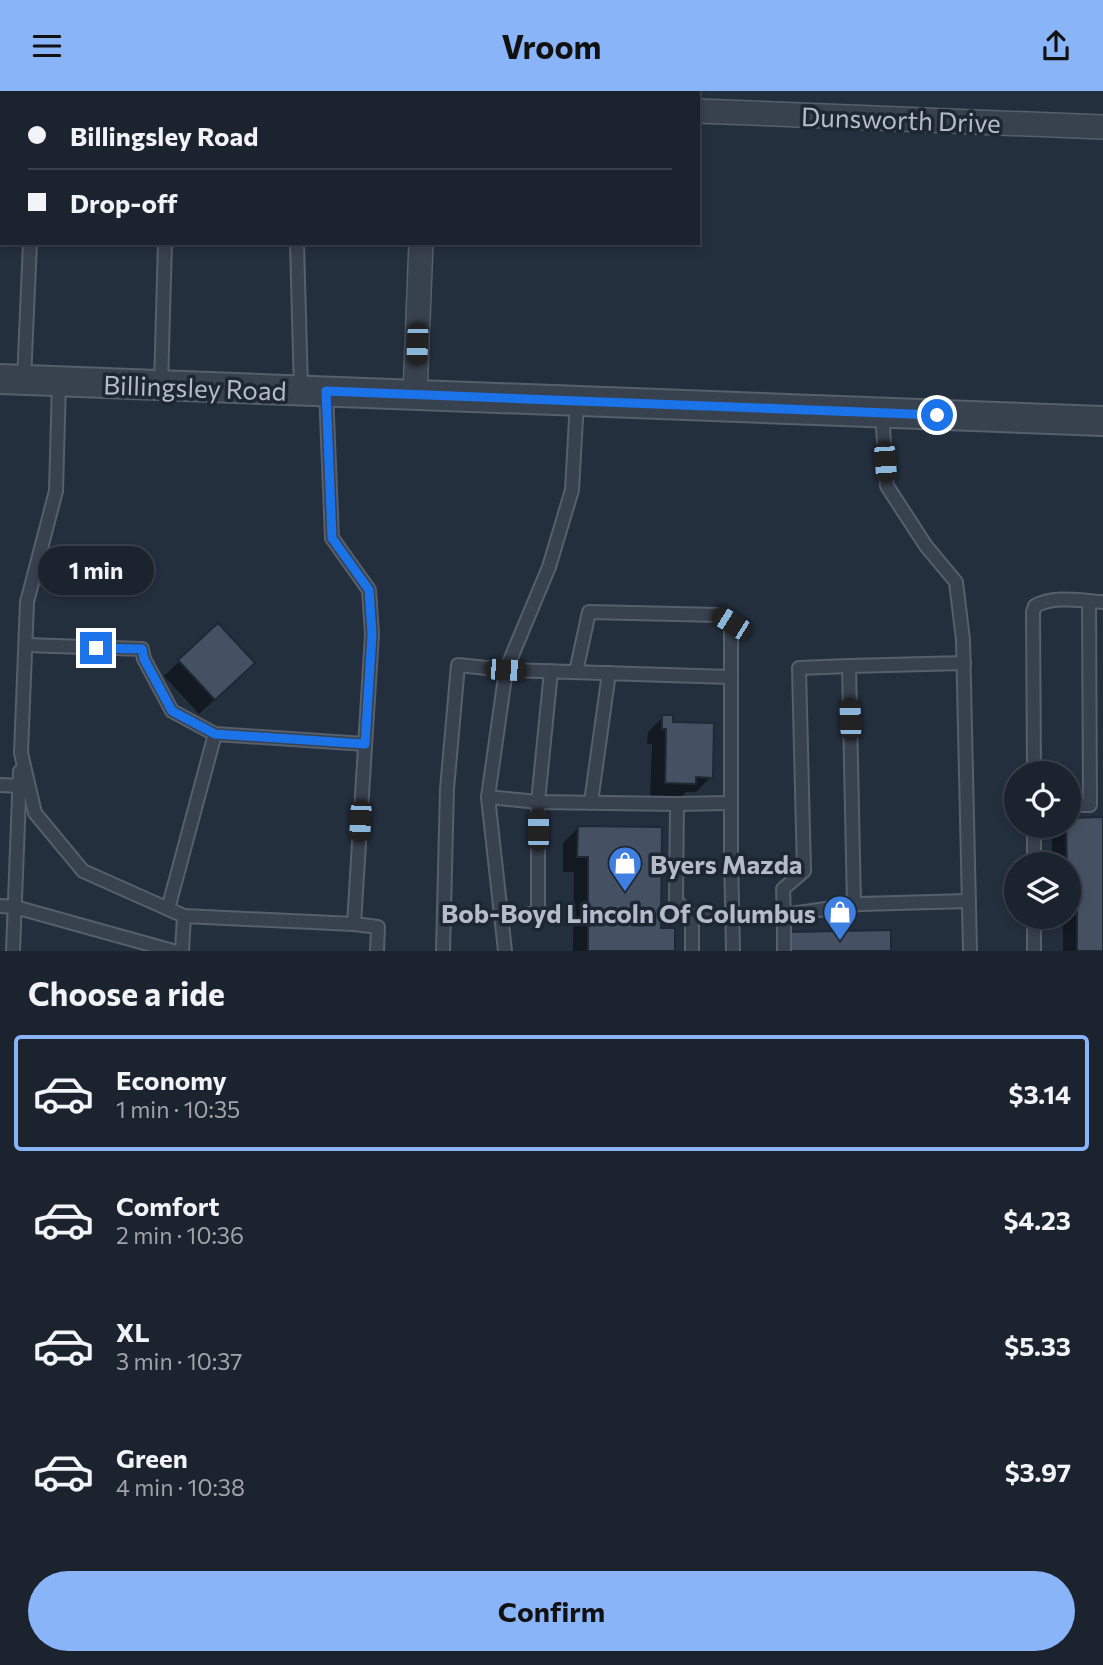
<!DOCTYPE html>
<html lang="en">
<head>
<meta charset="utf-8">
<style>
  body { margin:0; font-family:Commissioner,sans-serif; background:#242b36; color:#f1f3f6; height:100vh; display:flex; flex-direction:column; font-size:26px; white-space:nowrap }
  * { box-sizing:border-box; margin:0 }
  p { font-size:23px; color:#a0a4aa }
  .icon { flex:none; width:38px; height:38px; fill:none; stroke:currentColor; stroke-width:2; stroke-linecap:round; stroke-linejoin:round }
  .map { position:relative; height:860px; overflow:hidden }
  .details { display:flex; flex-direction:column; background:#1b232e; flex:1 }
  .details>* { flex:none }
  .top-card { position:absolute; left:0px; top:0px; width:700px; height:154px; box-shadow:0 4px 10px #0003,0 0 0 2px #39404a; display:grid; align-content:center; height:154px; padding:0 28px; background:#1b232e }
  .controls { position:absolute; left:1004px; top:670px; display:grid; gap:14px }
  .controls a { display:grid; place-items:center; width:77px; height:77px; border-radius:50%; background:#1b232e; box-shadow:0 4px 10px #0003,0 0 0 2px #39404a; font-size:35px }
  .end { position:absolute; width:32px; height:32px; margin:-16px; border:9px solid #1a73e8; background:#fff; box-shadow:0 0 0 4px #fff }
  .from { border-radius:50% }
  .bubble { position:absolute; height:49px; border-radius:24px; background:#1b232e; box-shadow:0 4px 10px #0003,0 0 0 2px #39404a; font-size:23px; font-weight:700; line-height:49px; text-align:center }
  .car { position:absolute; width:21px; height:42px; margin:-21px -10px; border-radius:9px; box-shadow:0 0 5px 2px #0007; background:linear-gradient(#222 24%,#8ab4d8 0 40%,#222 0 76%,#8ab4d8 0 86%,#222 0) }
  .top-card b { display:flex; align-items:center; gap:24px; height:66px; font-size:26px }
  .top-card b+b { border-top:2px solid #39404a }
  .top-card i { width:18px; height:18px; background:#f1f3f6 }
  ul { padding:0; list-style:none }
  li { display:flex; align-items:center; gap:21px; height:116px; margin:0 14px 10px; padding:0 14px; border:4px solid transparent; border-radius:7px }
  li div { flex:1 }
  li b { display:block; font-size:26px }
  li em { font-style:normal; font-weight:700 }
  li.active { border-color:#8ab4f8 }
  li>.icon { width:63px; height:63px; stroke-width:1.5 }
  h2 { padding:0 28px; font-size:32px; line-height:84px }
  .action { display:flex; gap:14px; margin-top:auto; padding:14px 28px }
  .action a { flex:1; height:80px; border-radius:42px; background:#8ab4f8; color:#111; font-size:28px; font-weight:700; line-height:80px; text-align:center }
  header { display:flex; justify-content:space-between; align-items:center; height:91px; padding:0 28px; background:#8ab4f8; color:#111; font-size:32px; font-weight:700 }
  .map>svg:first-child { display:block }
</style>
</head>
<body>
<header><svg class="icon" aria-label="menu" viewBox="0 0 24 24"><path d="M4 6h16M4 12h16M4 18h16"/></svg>Vroom<svg class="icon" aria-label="share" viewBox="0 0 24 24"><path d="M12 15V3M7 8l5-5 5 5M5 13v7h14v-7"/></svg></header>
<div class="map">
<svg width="1103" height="860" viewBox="0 0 1103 860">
  <rect width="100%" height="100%" fill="#242f3e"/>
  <g fill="#0007">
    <polygon points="218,534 238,587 199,623 164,585"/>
    <polygon points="663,626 671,633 711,686 696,701 686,701 679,708 650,707 652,653 647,653 648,641"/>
    <polygon points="1103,728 1103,860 1063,860 1063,826 1069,826 1069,774 1052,774 1052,744 1060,735 1069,735"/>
    <polygon points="578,737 659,838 673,860 573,860 574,781 563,781 563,752"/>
  </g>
  <g fill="#455162" stroke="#1f2835" stroke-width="2">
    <polygon points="218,532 255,572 215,609 178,569"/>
    <polygon points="662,624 673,624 673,631 714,632 713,687 696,686 696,693 665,692 666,638 662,638"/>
    <polygon points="1103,726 1103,860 1077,860 1077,801 1069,801 1069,774 1067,774 1066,735 1069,735 1069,727"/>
    <polygon points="578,735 662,736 661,837 675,837 675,860 588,860 588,766 577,766"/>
    <polygon points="891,839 891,860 789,860 788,841"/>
  </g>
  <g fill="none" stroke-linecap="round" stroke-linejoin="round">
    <g stroke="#565f6c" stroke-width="16">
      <g id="service">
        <polyline points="297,152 301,299"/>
        <polyline points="24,289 30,152"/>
        <polyline points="59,291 56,400 27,511 21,662 35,722 83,780 184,825 182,860"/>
        <polyline points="161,294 165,152"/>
        <polyline points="882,322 887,395 926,455 956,491 963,549 970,860"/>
        <polyline points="26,554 142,558 144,568 172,620 215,643 365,653"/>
        <polyline points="551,580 538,711 677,713 730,712"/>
        <polyline points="576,581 589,521 719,524 731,532 731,764 733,860"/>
        <path d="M1034,682L1033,521L1035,515C1054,504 1082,510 1103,511"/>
        <polyline points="0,694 20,695"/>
        <polyline points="488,706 538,711 538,822 502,827"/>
        <polyline points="591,711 609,582"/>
        <polyline points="677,713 676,810 692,826 692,860"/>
        <polyline points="1069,714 1090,714 1089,510"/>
        <polyline points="1034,735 1034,774"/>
        <polyline points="854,814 849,575 964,572"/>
        <polyline points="0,815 15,816 173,860"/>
        <polyline points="168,818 215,643"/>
        <polyline points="784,824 783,798 804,780 799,577 849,575"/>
        <polyline points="184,825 354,833 372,543 369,499 332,447 326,300"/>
        <polyline points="692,826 732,826"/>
        <polyline points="1034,826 1034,860"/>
        <polyline points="354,833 378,836 377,860"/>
        <polyline points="13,860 20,680"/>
        <polyline points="443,860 447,698 458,574 506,579 730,586"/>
        <polyline points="505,860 488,706 506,579 549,476 572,399 577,310"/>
        <polyline points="784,860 784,824 860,813 969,810"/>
      </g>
    </g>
    <g stroke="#565f6c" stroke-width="26">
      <g id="minor">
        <polyline points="427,2 427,0"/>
        <polyline points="698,20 1103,36"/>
        <polyline points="415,303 421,152"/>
      </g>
    </g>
    <g stroke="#565f6c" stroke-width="32">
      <polyline id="tertiary" points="0,288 1103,330"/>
    </g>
    <use href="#service" stroke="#38414e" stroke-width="12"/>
    <use href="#minor" stroke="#38414e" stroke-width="23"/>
    <use href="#tertiary" stroke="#38414e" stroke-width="28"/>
  </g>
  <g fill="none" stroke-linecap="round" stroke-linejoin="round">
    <polyline stroke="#1a73e8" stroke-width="9" points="96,557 142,558 144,568 172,620 215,643 365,653 372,543 369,499 332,447 326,300 937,324"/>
  </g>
  <defs>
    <g id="shop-pin" transform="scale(1.75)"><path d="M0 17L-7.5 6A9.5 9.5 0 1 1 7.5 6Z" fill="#3f7fe0" stroke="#1d2633"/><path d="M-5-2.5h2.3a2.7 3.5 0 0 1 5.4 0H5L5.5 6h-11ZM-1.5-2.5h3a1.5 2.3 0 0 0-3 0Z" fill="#fff"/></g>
  </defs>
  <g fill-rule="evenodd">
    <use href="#shop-pin" x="625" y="772"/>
    <use href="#shop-pin" x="840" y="821"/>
  </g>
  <g text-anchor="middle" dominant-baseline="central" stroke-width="7" stroke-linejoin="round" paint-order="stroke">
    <g font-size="26" fill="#b4bcc9" stroke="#1d2633">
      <text transform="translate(901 28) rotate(2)">Dunsworth Drive</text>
      <text transform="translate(195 296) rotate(2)">Billingsley Road</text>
    </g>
    <g font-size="26" font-weight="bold" fill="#b4bcc9" stroke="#1d2633" text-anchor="start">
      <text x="650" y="772">Byers Mazda</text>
      <text x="816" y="821" text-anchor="end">Bob-Boyd Lincoln Of Columbus</text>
    </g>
  </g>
</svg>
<div class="controls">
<a><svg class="icon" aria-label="locate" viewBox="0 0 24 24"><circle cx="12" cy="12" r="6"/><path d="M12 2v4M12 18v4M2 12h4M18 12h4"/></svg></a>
<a><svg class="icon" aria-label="layers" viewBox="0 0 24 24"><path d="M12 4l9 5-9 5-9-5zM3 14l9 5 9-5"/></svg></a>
</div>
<i class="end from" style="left:937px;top:324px"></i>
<i class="end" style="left:96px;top:557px"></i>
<div class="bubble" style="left:38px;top:455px;width:116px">1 min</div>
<i class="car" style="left:417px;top:253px;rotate:182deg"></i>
<i class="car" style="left:885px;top:371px;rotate:176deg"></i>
<i class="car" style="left:731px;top:532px;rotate:302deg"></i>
<i class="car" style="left:506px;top:579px;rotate:93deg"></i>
<i class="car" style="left:850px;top:628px;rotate:358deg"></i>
<i class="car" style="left:360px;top:730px;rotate:183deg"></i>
<i class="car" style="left:538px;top:739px;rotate:0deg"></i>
<div class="top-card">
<b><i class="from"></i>Billingsley Road</b>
<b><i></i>Drop-off</b>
</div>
</div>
<section class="details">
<h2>Choose a ride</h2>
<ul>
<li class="active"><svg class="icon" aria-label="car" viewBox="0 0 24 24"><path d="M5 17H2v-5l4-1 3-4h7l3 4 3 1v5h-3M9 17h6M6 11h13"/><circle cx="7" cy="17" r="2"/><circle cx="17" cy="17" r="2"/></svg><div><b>Economy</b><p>1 min · 10:35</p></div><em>$3.14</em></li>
<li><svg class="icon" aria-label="car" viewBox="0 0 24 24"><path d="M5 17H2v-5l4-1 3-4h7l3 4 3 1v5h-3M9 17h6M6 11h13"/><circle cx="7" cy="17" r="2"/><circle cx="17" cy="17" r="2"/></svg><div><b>Comfort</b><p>2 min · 10:36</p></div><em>$4.23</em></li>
<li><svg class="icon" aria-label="car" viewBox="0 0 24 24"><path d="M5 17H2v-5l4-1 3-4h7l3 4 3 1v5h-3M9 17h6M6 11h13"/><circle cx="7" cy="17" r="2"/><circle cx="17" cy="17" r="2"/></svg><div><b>XL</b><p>3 min · 10:37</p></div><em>$5.33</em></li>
<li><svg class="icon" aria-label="car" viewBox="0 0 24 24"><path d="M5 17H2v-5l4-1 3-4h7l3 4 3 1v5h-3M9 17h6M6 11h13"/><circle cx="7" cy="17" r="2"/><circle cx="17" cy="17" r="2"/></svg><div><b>Green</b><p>4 min · 10:38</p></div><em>$3.97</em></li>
</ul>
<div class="action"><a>Confirm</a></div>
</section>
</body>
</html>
